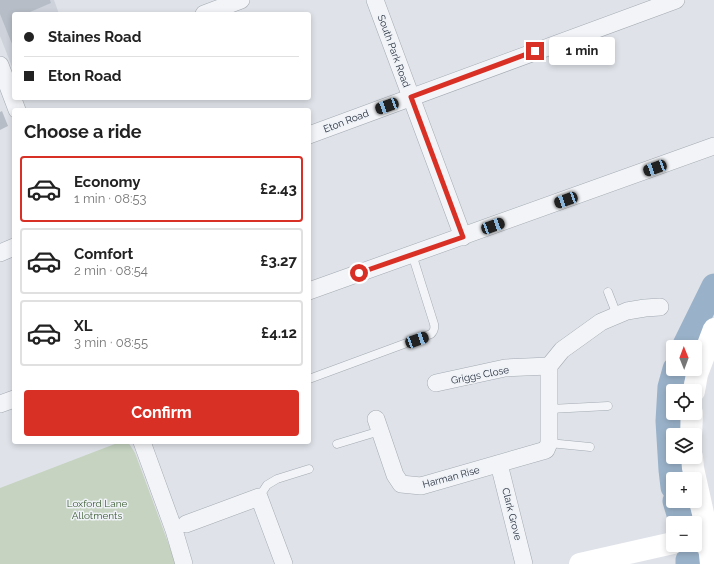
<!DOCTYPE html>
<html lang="en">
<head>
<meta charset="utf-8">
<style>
  body { margin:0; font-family:Raleway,sans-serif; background:#f2f2f2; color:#222; height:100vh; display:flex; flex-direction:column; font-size:15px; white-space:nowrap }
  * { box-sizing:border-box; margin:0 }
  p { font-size:13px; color:#767676 }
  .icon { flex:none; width:22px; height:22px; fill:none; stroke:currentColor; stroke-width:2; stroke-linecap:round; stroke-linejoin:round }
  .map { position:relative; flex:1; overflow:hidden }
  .panel { position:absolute; left:12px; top:108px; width:299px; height:336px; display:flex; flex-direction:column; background:#fff; border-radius:4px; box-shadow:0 2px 6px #0003 }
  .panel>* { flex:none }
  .top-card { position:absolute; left:12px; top:12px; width:299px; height:88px; border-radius:4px; box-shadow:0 2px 6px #0003; display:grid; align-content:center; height:88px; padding:0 12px; background:#fff }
  .needle { width:26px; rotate:359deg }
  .buttons { position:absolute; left:666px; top:340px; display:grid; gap:8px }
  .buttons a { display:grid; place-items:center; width:36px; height:36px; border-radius:4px; background:#fff; box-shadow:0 2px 6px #0003; font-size:20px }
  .end { position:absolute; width:18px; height:18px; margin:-9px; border:5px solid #d93025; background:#fff; box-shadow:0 0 0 2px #fff }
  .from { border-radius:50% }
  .bubble { position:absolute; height:28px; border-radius:4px; background:#fff; box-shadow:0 2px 6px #0003; font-size:13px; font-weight:700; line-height:28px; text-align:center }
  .car { position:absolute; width:12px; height:24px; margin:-12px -6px; border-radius:5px; box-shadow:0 0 3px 1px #0007; background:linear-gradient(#222 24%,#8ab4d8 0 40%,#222 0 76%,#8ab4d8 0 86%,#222 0) }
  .top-card b { display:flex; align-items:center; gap:14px; height:38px; font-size:15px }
  .top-card b+b { border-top:1px solid #e0e0e0 }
  .top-card i { width:10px; height:10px; background:#222 }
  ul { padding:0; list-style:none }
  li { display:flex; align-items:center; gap:12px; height:66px; margin:0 8px 6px; padding:0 4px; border:2px solid #e0e0e0; border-radius:4px }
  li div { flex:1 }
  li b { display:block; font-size:15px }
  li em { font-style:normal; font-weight:700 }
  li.current { border-color:#d93025 }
  li>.icon { width:36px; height:36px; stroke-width:1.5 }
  h2 { padding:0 12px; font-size:18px; line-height:48px }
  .primary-button { display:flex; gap:8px; margin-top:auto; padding:8px 12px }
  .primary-button a { flex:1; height:46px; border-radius:4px; background:#d93025; color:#fff; font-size:16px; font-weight:700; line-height:46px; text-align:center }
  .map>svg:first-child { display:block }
</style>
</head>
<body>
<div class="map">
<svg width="714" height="564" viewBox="0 0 714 564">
  <rect width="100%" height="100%" fill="#dfe3e9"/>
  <polygon fill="#cdd2db" points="0,0 54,0 59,14 14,14 14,72 0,36"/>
  <polygon fill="#c5d3c0" points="120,442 128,442 135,453 176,564 0,564 0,488"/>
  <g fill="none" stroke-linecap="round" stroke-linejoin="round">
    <g stroke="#9ab2c9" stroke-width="25">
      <polyline points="684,347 714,286"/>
      <polyline points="673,487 671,470 668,421 670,387 675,369"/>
      <polyline points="675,501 681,521"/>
      <polyline points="688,560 688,564"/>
    </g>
  </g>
  <g fill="#b7bdc6">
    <polygon points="0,0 50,0 51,3 30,12 31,14 14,14 14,49 0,14"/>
    <polygon points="2,111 8,126 0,130 0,112"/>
  </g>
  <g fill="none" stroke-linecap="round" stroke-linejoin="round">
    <g stroke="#a4aab3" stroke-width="9">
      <g id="lane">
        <polyline points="608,292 617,315"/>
        <path d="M309,379L431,334C434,331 435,329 434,324L412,254"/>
        <polyline points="550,409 608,406"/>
        <polyline points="549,443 590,447"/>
        <polyline points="337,444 380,431"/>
        <polyline points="259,497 267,485 277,479 309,469"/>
      </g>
    </g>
    <g stroke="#a4aab3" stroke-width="18">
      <g id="street">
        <polyline points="375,0 463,237"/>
        <polyline points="204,14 241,0"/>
        <polyline points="0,65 17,110"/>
        <polyline points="309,135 676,0"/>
        <polyline points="0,253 14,247"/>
        <polyline points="309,291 714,146"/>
        <polyline points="436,383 505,368 549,366"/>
        <polyline points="0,404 14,399"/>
        <polyline points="376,419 395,475 401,484 421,486 546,450 549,443 549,366 562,350 601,322 627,311 645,308 660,307"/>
        <polyline points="142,442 174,530 184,564"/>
        <polyline points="499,464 524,564"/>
        <polyline points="186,524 259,497 284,564"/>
      </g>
    </g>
    <use href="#lane" stroke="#f2f4f7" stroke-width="8"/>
    <use href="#street" stroke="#f2f4f7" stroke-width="17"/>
    <g stroke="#fff" stroke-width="22">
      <polyline points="694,391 697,374 714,329"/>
      <polyline points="691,435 692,413"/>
      <polyline points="692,457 693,468 708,536 711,564"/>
      <polyline points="580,564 673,543"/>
    </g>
  </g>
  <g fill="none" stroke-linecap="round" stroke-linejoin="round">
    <polyline stroke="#d93025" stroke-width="5" points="359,273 463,237 411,97 535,51"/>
  </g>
  <g text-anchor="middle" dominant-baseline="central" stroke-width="3" stroke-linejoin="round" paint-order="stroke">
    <g font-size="10" fill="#283140" stroke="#eff2f6">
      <text transform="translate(394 51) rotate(70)">South Park Road</text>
      <text transform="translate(346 121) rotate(-21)">Eton Road</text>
      <text transform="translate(480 375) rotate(-11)">Griggs Close</text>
      <text transform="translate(451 477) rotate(-15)">Harman Rise</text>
      <text transform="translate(512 514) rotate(76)">Clark Grove</text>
    </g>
    <g font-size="10" fill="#3d5c35" stroke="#eff2f6">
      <text x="97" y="503">Loxford Lane<tspan x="97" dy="12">Allotments</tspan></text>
    </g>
  </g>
</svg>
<div class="buttons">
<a><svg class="needle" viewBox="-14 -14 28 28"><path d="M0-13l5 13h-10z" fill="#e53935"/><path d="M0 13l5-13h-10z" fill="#767676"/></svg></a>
<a><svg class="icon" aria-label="locate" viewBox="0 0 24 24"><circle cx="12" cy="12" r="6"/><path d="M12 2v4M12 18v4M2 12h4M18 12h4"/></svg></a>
<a><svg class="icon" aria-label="layers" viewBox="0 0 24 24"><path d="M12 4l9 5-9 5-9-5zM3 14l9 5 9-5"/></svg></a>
<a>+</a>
<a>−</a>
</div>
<i class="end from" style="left:359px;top:273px"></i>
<i class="end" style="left:535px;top:51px"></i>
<div class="bubble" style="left:549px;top:37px;width:66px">1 min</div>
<i class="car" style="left:387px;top:106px;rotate:250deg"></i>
<i class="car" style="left:655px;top:168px;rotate:250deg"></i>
<i class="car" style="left:566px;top:200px;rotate:250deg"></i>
<i class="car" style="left:493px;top:226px;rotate:70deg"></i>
<i class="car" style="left:417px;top:340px;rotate:70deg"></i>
<div class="top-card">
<b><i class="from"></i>Staines Road</b>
<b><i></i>Eton Road</b>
</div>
<section class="panel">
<h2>Choose a ride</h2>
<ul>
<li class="current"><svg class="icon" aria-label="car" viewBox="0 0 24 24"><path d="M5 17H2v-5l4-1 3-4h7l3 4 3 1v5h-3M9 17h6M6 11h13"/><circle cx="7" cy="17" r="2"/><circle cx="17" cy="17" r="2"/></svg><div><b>Economy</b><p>1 min · 08:53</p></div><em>£2.43</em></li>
<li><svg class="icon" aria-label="car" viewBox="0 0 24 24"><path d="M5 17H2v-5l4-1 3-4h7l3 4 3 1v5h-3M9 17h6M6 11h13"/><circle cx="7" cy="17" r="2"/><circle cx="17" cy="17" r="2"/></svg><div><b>Comfort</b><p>2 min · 08:54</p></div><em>£3.27</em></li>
<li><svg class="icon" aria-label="car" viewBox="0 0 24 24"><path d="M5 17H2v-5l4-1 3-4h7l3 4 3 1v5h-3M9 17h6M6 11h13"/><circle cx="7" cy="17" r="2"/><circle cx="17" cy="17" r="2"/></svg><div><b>XL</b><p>3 min · 08:55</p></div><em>£4.12</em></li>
</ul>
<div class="primary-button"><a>Confirm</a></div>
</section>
</div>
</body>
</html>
